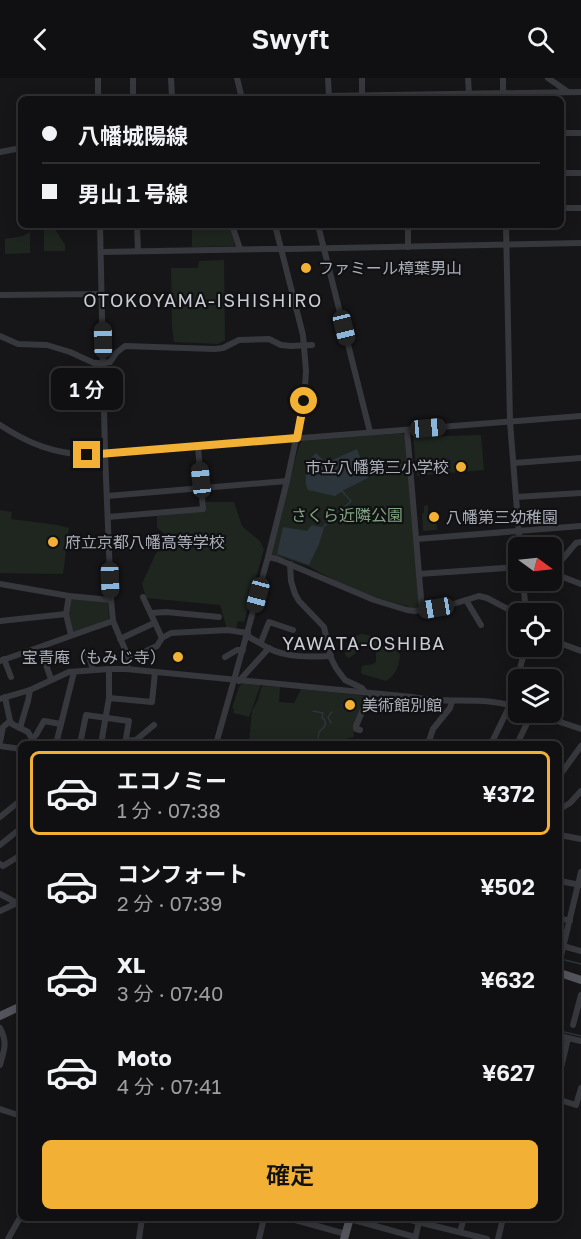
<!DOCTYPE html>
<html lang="ja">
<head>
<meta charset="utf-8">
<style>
  body { margin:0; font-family:"Golos Text","Noto Sans JP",sans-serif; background:#19191b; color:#f1f3f6; height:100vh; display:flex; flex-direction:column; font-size:22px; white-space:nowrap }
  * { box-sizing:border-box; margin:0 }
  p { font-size:20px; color:#9c9d9f }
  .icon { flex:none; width:33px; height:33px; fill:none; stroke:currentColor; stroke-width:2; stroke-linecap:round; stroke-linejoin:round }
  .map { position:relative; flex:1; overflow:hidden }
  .sheet { position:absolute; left:18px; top:663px; width:544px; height:480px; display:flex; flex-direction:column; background:#101012; border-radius:9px; box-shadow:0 3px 15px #0003,0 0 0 2px #303032 }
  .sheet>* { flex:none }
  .guide { position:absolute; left:18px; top:18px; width:546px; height:132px; border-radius:9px; box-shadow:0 3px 15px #0003,0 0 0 2px #303032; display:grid; align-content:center; height:132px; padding:0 24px; background:#101012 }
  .needle { width:39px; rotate:105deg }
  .buttons { position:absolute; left:508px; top:459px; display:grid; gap:12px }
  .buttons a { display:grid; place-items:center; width:54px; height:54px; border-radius:9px; background:#101012; box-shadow:0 3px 15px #0003,0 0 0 2px #303032; font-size:30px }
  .end { position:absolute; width:27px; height:27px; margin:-14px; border:8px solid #f2b134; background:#111; box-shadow:0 0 0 3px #111 }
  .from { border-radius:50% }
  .bubble { position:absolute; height:42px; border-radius:9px; background:#101012; box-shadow:0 3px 15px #0003,0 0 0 2px #303032; font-size:20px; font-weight:600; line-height:42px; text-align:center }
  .car { position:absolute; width:18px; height:36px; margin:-18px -9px; border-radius:8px; box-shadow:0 0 4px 2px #0007; background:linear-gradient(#222 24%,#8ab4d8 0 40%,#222 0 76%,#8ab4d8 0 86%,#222 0) }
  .guide b { display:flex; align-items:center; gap:21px; height:57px; font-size:22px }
  .guide b+b { border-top:2px solid #303032 }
  .guide i { width:15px; height:15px; background:#f1f3f6 }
  ul { padding:10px 0 0; list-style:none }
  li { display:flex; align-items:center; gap:18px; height:84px; margin:0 12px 9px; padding:0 12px; border:3px solid transparent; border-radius:9px }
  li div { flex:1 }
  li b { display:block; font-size:22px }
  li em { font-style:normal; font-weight:600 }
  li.active { border-color:#f2b134 }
  li>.icon { width:54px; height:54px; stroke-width:1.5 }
  .primary-button { display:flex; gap:12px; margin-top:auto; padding:12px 24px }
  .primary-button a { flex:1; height:69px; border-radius:9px; background:#f2b134; color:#111; font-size:24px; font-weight:600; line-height:69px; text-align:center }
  header { display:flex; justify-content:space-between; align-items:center; height:78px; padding:0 24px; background:#101012; font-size:27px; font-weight:600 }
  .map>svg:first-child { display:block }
</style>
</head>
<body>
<header><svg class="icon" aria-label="back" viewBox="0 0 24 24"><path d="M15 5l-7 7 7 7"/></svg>Swyft<svg class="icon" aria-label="search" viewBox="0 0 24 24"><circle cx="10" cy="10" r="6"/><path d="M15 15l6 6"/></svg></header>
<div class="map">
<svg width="581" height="1161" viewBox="0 0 581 1161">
  <rect width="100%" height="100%" fill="#161618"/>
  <g fill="#1e261f">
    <polygon points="192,147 230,147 235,168 192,169"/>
    <polygon points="44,150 55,151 65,167 65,173 44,173"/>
    <polygon points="30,154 30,175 5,176 5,161 23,158"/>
    <polygon points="224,182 225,262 218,266 174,264 172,248 171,190 198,190 199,183"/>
    <polygon points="402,355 405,358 420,528 417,531 356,514 308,488 271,476 299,367 302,363"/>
    <polygon points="481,357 484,392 417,398 413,359"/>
    <polygon points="205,424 234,424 242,448 260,463 264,471 244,544 238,543 236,551 227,551 220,527 146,520 142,506 155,477 169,459 157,450 157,438 206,433"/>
    <polygon points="428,427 428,435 436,434 437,452 423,453 422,435 424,435 424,428"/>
    <polygon points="0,432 12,434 11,441 57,447 69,450 63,496 0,495"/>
    <polygon points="69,520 106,524 108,526 109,540 107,543 75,554 72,553 66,537"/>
    <path d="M363,556C378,560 392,564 400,577C399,588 396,597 386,603L365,597L361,595L362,588L373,586L376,584V575L374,571L359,567L355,576L349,580L345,577C346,565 350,557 363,556Z"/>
    <polygon points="242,605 261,606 249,639 233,635 234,631 232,630 239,609"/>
    <polygon points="262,608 280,609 279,624 294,625 301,611 366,618 353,649 354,659 346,661 339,666 249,666 252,632 257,624"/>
  </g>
  <g fill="#2c353c">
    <path d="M357,371L368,400L344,412L335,418L308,412C304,405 306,390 309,382C310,381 315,376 316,375L324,383L328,384Z"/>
    <polygon points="312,447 324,450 319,466 309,487 277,476 283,449 307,453"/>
  </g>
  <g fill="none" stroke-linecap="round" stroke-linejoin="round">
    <g stroke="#2c353c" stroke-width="1.5">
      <polyline points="322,450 351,423 342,413"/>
      <path d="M313,633L323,635L322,640L324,641C328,647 323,650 319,654L318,660"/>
      <polyline points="331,645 328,639 332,634"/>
      <polyline points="565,882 581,886"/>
      <polyline points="560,953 581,958"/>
    </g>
    <g stroke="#37383d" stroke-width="6">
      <polyline points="98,0 98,21"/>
      <polyline points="237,0 242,21"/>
      <polyline points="328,0 329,20"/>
      <polyline points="362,0 362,17"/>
      <polyline points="468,0 469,16"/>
      <polyline points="503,0 503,21"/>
      <polyline points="548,0 568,14"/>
      <polyline points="328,18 581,14"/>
      <polyline points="133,20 133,0"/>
      <polyline points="118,21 158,21"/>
      <polyline points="170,21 172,19 171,0"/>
      <polyline points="561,55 581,55"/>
      <polyline points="0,74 21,70"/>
      <polyline points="561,95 581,95"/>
      <polyline points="561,130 581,130"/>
      <polyline points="100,147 105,375 111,522 113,543 129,581 126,591"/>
      <polyline points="137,147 138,173"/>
      <polyline points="232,147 240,171"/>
      <polyline points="318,147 370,354"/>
      <polyline points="408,147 408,169"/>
      <polyline points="506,147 510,344 520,470"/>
      <polyline points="289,171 581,165"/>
      <polyline points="101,174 269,171"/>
      <polyline points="0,217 102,216"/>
      <polyline points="0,258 18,266 47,267 70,274 94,285 103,285 110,284 116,275 125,268 215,271 223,270 239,262 269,261 281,267 291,268"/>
      <path d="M0,347C29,366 53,375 87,377L581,338"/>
      <polyline points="407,352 422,532"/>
      <polyline points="514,385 581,380"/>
      <polyline points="107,418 287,403"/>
      <polyline points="516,419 581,415"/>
      <polyline points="108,439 203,431 198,368"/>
      <polyline points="417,461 581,448"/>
      <polyline points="268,479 277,481 374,522 407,532 415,533 450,527 479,518 487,520 519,537"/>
      <polyline points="560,484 559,493 560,498 581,506"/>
      <polyline points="552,485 560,484 576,465 581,464"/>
      <polyline points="290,486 291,503 295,516 299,523 324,549 331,580 336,590 345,602 362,610 365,614"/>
      <polyline points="419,496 519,489"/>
      <polyline points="523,502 526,536"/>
      <polyline points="0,506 69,518 111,522"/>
      <polyline points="69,518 66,536 71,557"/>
      <polyline points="143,519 162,560"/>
      <polyline points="466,522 481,547"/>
      <polyline points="151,535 166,534 219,539"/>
      <polyline points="0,543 66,536"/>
      <path d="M247,558C255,562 261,566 268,570C287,580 310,579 331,578"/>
      <polyline points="120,561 154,545"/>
      <polyline points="552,562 581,573"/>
      <polyline points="261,564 269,544 293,552"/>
      <polyline points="40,570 51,601"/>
      <polyline points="88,576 93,591"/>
      <polyline points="225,579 237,572 243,572"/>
      <polyline points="4,581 11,599"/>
      <polyline points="129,581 157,568 162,560 171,555 227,552 248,555"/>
      <path d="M0,583C38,570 75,556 113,543"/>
      <polyline points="239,603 269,570"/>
      <polyline points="5,619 10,643 12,646 28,654 35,666"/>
      <polyline points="109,620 109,591"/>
      <path d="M0,621L30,612L69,594L109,591H126L412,619C449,627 483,617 519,630"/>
      <polyline points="530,634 581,651"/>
      <polyline points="20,650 28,623 30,612"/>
      <polyline points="360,652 356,651 356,648 370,615"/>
      <polyline points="32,661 36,657 44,643 61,646"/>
      <polyline points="125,663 136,662 154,647"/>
      <polyline points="0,664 3,649 10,643"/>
      <polyline points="56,666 74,594"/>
      <polyline points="80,666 86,637 129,643 125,666"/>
      <polyline points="101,666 109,620 152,624 155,594"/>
      <polyline points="216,666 234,602 268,479 287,403 304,323 306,293 303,257 275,147"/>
      <polyline points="428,666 433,651 450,630 452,623"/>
      <polyline points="491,666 510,627 526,568"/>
      <polyline points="517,666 532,635"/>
      <polyline points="0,668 21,671"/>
      <polyline points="560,697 581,668"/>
      <polyline points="560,731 570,725 581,713"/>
      <polyline points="0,739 21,722"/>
      <polyline points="560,757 581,761"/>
      <polyline points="0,767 21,750"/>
      <polyline points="0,786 3,788 21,777"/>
      <polyline points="560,803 580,807"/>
      <polyline points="0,816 17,825"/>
      <polyline points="0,833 21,823"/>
      <polyline points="560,840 570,843"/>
      <polyline points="563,868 581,873"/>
      <polyline points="560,882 581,794"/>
      <polyline points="573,947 581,917"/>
      <path d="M0,950C8,965 4,972 0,987"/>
      <polyline points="560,958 581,963"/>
      <polyline points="560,994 568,960"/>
      <polyline points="560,1022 576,1027 581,1010"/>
      <polyline points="0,1031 21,1038"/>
      <polyline points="288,1140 346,1156"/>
      <polyline points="402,1140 487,1161"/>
      <polyline points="350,1141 415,1159"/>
      <polyline points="460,1154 464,1140"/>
      <polyline points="8,1161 21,1138"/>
      <polyline points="139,1161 142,1140"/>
      <polyline points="259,1161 264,1140"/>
      <polyline points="415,1161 420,1140"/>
      <polyline points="498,1161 503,1140"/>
    </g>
    <g stroke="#53555c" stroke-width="8">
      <polyline points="560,895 581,902"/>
      <polyline points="0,938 21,928"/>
      <polyline points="344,1161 350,1140"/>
    </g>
    <g stroke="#37383d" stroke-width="6">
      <polyline points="269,171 289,171"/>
      <polyline points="291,268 312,267"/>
    </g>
  </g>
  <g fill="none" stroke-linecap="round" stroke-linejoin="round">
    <polyline stroke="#f2b134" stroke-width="8" points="87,377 297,360 304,323"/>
  </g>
  <g fill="#f2b134" stroke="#111113" stroke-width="2">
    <circle cx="306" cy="190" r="6"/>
    <circle cx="461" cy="389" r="6"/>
    <circle cx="434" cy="439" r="6"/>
    <circle cx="53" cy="464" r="6"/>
    <circle cx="178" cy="579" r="6"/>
    <circle cx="350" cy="627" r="6"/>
  </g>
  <g text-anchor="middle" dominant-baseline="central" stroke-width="4.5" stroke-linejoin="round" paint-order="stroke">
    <g font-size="16" fill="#a8adb8" stroke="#111113" text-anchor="start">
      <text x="318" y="190">ファミール樟葉男山</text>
      <text x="449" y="389" text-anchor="end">市立八幡第三小学校</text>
      <text x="446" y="439">八幡第三幼稚園</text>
      <text x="65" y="464">府立京都八幡高等学校</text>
      <text x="166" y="579" text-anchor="end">宝青庵（もみじ寺）</text>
      <text x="362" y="627">美術館別館</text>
    </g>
    <g font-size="16" fill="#7fa381" stroke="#111113">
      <text x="347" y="437">さくら近隣公園</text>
    </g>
    <g font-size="18" letter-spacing="1.5" fill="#c9ccd4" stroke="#111113">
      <text x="203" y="222">OTOKOYAMA-ISHISHIRO</text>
      <text x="364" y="565">YAWATA-OSHIBA</text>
    </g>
  </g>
</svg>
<div class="buttons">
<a><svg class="needle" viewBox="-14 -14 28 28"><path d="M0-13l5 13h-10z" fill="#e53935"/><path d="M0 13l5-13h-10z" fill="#9c9d9f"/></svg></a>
<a><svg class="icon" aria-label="locate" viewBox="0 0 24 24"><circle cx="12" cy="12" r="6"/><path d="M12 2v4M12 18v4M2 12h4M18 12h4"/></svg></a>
<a><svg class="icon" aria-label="layers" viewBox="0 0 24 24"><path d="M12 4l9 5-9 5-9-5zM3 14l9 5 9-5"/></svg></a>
</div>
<i class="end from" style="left:304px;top:323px"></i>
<i class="end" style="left:87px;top:377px"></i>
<div class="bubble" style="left:51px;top:290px;width:72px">1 分</div>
<i class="car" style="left:344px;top:250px;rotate:166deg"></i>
<i class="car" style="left:103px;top:262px;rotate:359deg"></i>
<i class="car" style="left:428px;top:350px;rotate:85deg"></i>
<i class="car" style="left:201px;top:402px;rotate:354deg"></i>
<i class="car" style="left:110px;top:502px;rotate:178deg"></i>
<i class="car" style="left:258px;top:517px;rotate:195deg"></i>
<i class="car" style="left:436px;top:530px;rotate:260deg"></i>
<div class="guide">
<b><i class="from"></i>八幡城陽線</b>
<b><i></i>男山１号線</b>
</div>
<section class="sheet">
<ul>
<li class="active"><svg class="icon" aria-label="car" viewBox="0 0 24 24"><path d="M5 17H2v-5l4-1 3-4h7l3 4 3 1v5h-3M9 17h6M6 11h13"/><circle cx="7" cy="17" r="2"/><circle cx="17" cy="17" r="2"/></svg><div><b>エコノミー</b><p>1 分 · 07:38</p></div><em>¥372</em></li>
<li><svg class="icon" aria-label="car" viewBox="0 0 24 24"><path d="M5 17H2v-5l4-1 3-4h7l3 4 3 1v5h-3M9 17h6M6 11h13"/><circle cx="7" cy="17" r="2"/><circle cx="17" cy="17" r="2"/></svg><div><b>コンフォート</b><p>2 分 · 07:39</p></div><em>¥502</em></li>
<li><svg class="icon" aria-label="car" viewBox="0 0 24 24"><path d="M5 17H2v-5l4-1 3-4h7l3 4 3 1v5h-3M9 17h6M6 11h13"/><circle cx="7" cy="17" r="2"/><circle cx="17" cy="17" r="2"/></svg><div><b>XL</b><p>3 分 · 07:40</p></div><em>¥632</em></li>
<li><svg class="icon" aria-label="car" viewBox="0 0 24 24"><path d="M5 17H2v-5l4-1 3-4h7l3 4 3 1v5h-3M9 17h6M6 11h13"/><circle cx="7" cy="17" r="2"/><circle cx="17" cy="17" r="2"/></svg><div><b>Moto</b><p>4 分 · 07:41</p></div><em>¥627</em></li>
</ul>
<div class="primary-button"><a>確定</a></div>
</section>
</div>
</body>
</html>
